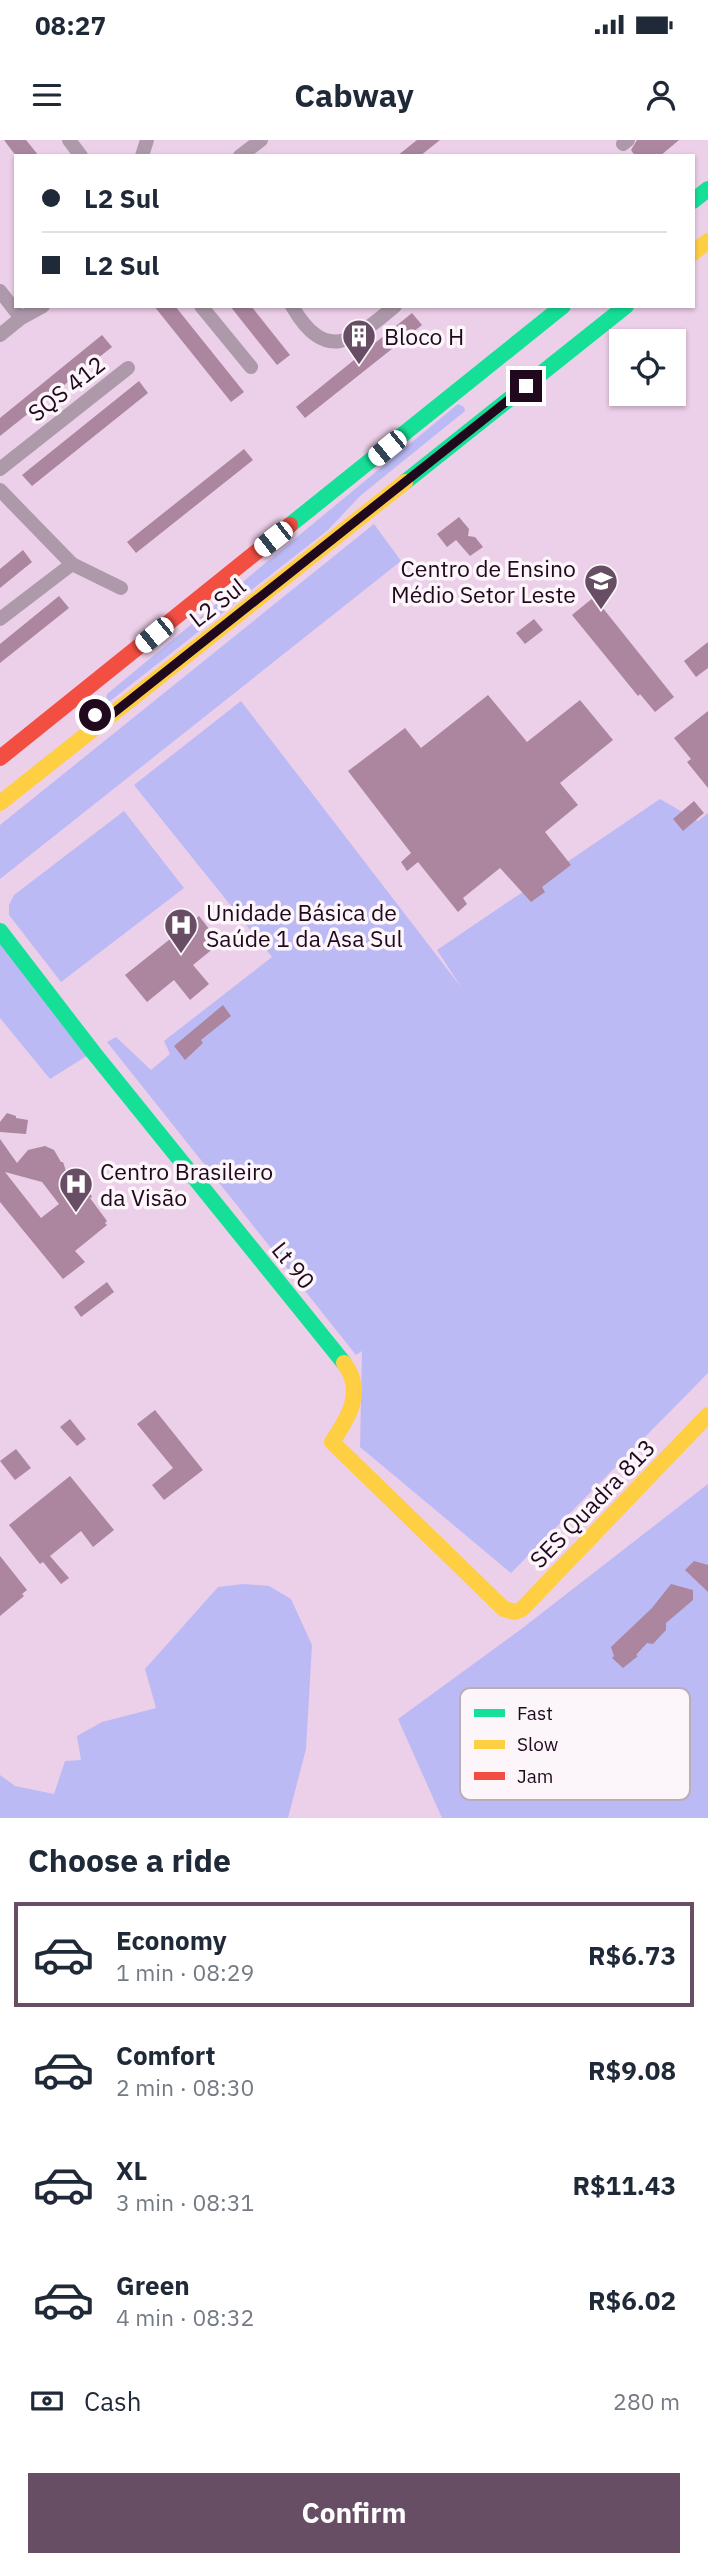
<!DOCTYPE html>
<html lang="en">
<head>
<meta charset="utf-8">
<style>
  body { margin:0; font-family:"IBM Plex Sans",sans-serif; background:#f2f2f3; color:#1f2937; height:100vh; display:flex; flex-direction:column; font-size:26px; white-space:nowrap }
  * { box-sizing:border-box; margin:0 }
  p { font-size:23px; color:#747a83 }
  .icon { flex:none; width:38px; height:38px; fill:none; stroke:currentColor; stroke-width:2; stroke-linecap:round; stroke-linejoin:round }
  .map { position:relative; height:1678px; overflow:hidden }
  .details { display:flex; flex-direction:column; background:#fff; flex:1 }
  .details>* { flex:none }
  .top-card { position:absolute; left:14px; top:14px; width:681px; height:154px; border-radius:0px; box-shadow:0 2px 5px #0004; display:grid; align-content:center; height:154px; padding:0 28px; background:#fff }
  .buttons { position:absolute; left:609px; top:189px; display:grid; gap:14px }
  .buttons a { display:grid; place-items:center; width:77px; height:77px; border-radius:0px; background:#fff; box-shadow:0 2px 5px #0004; font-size:35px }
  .end { position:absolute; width:32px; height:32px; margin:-16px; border:9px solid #20081d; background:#fff; box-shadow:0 0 0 4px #fff }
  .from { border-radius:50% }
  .car { position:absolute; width:21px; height:42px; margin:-21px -10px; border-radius:9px; box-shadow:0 0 5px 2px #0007; background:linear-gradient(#fff 24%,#345 0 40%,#fff 0 76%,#345 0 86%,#fff 0) }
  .top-card b { display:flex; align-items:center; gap:24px; height:66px; font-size:26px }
  .top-card b+b { border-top:2px solid #e0e1e3 }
  .top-card i { width:18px; height:18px; background:#1f2937 }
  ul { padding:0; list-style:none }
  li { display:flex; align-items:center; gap:21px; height:105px; margin:0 14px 10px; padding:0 14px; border:4px solid transparent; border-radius:0px }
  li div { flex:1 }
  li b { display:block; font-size:26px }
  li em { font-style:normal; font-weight:700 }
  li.selected { border-color:#674e64 }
  li>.icon { width:63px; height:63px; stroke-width:1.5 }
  h2 { padding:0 28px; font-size:32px; line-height:84px }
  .pay { display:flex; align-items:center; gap:18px; height:77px; padding:0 28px; font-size:26px }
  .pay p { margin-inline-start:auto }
  .action { display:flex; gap:14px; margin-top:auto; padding:14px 28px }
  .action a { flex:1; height:80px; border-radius:0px; background:#674e64; color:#fff; font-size:28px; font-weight:700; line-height:80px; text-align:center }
  .status { display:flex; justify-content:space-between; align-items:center; height:49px; padding:0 35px; background:#fff; direction:ltr }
  .status svg { height:19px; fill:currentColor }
  header { display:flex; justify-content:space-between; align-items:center; height:91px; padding:0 28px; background:#fff; font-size:32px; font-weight:700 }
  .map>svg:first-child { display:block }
</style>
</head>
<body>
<div class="status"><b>08:27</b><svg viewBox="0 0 49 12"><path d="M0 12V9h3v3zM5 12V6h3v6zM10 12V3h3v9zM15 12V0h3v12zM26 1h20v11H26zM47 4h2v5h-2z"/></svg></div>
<header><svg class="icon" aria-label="menu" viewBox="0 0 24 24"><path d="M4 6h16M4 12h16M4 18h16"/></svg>Cabway<svg class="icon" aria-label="person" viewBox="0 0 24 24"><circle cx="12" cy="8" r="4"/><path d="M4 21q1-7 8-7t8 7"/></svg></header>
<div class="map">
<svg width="708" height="1678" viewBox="0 0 708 1678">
  <rect width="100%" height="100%" fill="#eccfe8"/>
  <g fill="#bcbaf5">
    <polygon points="458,264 464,267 465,271 360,356 328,390 109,562 106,559 107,554"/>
    <polygon points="374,384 401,421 0,739 0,685"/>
    <polygon points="241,561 461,847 437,810 660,659 698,681 708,673 708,1233 511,1433 360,1307 362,1211 356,1215 107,902 116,897 151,930 170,914 164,901 272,817 134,645"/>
    <polygon points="124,671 184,748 61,842 9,775 9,765 14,755"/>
    <polygon points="0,796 93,912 50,939 0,878"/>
    <polygon points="708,1344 708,1678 442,1678 398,1579 520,1490"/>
    <polygon points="243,1444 269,1446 291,1459 312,1505 306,1609 288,1678 0,1678 0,1635 15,1646 54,1654 65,1621 81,1620 77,1596 102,1582 156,1568 145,1529 218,1447"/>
  </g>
  <g fill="#ab869e" fill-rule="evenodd">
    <polygon points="4,0 26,0 39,16 16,16"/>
    <polygon points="417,0 440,0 420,16 397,16"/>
    <polygon points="637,0 679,0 660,16 635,16 631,10"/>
    <polygon points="154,166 175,166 244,252 231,262"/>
    <polygon points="230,166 251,166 290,215 277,225"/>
    <polygon points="412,173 422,185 305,278 296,267"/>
    <polygon points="102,195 112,207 0,296 0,278"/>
    <polygon points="139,241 148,253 32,346 22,335"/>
    <polygon points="244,309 253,320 136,413 127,402"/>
    <polygon points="459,377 469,389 468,396 475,397 483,407 470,416 456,400 447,407 437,394"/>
    <polygon points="23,410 32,422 0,448 0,429"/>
    <polygon points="59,456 69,468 0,523 0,504"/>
    <polygon points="594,457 674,557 655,572 640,554 638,556 572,475"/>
    <polygon points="534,479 543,490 525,504 516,493"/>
    <polygon points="708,502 708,528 696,537 684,521"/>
    <polygon points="488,555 527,602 580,560 613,600 560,643 578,665 545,692 571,725 542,747 545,752 531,762 500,728 463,758 467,764 458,772 418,722 407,731 401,722 411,713 348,631 405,588 421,608"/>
    <polygon points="708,571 708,648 687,622 691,619 674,598"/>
    <polygon points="694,661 704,673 683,691 673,679"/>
    <polygon points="199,776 220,803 193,825 209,844 190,860 174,840 147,862 125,835"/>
    <polygon points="223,865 231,876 201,900 203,903 185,920 174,906"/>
    <polygon points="7,973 16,976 16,978 28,980 26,994 0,992 0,982"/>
    <path d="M0,999L17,1023L28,1010L45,1006L54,1010L61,1022H63L67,1034L86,1047L92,1057L90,1058L107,1081L105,1083L107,1085L75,1111L85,1122L63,1139L0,1062ZM5,1032L42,1042L59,1064L41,1078Z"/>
    <polygon points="107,1142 114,1152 81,1177 74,1167"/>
    <polygon points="155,1270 203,1330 164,1360 152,1345 173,1328 137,1284"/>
    <polygon points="70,1279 86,1299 77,1306 60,1287"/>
    <polygon points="16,1309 31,1328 15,1340 0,1321"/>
    <polygon points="70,1336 114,1390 93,1407 81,1391 50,1416 69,1438 61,1444 43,1422 40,1424 9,1385"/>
    <polygon points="0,1416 27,1450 22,1454 24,1456 0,1476"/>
    <polygon points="694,1421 708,1425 708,1452 685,1430"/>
    <polygon points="671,1444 693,1450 693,1460 666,1483 666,1490 653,1504 647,1503 636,1515 638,1516 623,1528 612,1518 614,1516 611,1507 652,1468"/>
  </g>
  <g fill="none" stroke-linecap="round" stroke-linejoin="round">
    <g stroke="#ad99aa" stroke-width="14">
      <polyline points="69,0 81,16"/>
      <polyline points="623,4 628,0"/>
      <polyline points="142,16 147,0"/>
      <polyline points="240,16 261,0"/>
      <polyline points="0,151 21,178"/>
      <polyline points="201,166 251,227"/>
      <path d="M292,166C326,225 354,200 395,166"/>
      <polyline points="0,195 21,178 43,166"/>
      <polyline points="0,329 128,228"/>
      <polyline points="0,350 72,424 121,448"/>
      <polyline points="0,479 72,424"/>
    </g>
    <g stroke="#16e098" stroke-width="16">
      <polyline points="693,61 708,49"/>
      <polyline points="405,342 626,166"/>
      <polyline points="290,385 563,166"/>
      <polyline points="0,791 93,912 344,1223"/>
    </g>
    <g stroke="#ffcf43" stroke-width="16">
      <polyline points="693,113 708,101"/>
      <polyline points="0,663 405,342"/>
      <path d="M344,1223C365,1251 349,1277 332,1302L504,1469L515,1472L522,1469L708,1275"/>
    </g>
    <polyline stroke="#f24e42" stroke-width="16" points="0,618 290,385"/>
  </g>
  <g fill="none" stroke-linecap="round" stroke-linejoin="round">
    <polyline stroke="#20081d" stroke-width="9" points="95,575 106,579 526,246"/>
  </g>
  <defs>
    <g id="building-pin" transform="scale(1.75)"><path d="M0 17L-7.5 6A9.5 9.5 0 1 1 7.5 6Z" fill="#674e64" stroke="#fcf5fa"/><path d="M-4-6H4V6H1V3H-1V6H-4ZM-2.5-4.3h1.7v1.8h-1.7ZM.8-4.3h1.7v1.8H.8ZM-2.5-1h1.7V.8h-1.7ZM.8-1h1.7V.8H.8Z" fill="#fff"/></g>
    <g id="university-pin" transform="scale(1.75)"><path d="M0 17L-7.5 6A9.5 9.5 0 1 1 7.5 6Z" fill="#674e64" stroke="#fcf5fa"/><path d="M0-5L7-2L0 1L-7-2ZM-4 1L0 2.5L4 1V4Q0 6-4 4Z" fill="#fff"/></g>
    <g id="hospital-pin" transform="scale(1.75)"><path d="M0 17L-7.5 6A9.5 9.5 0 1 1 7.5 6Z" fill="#674e64" stroke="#fcf5fa"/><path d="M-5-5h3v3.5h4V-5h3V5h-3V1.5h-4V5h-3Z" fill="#fff"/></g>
  </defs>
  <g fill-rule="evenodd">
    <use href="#building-pin" x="359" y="196"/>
    <use href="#university-pin" x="601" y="441"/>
    <use href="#hospital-pin" x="181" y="785"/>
    <use href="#hospital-pin" x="76" y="1044"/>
  </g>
  <g text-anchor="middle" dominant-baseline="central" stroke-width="7" stroke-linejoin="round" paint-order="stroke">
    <g font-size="23" fill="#20081d" stroke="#fcf5fa" text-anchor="start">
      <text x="384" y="196">Bloco H</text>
      <text x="576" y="428" text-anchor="end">Centro de Ensino<tspan x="576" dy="26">Médio Setor Leste</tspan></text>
      <text x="206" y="772">Unidade Básica de<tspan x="206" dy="26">Saúde 1 da Asa Sul</tspan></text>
      <text x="100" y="1031">Centro Brasileiro<tspan x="100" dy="26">da Visão</tspan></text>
    </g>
    <g font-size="23" fill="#20081d" stroke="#fcf5fa">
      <text transform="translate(66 248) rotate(-38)">SQS 412</text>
      <text transform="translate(217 462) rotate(-38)">L2 Sul</text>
      <text transform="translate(294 1125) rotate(51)">Lt 90</text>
      <text transform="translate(592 1363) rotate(-46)">SES Quadra 813</text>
    </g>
  </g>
  <rect x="460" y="1548" width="230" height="112" rx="10" fill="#fcf5fa" stroke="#baaeb8" stroke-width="2"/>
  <rect x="474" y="1569" width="31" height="8" fill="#16e098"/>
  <rect x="474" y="1600" width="31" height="9" fill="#ffcf43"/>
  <rect x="474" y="1632" width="31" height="8" fill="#f24e42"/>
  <g font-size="19" fill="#20081d">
    <text x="517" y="1580">Fast</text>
    <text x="517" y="1611">Slow</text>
    <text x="517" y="1643">Jam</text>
  </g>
</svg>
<div class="buttons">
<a><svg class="icon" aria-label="locate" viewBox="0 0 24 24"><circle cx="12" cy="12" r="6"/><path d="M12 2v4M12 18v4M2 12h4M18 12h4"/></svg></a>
</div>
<i class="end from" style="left:95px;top:575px"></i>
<i class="end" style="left:526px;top:246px"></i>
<i class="car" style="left:387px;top:308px;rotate:231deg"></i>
<i class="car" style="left:273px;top:399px;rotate:232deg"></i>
<i class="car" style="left:154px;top:495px;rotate:231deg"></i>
<div class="top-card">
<b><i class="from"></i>L2 Sul</b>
<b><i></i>L2 Sul</b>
</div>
</div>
<section class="details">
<h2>Choose a ride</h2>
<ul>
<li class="selected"><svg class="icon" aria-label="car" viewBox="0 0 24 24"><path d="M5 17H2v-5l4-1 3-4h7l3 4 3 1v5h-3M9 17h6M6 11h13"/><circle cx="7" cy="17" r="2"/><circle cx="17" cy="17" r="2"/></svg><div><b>Economy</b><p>1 min · 08:29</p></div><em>R$6.73</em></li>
<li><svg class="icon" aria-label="car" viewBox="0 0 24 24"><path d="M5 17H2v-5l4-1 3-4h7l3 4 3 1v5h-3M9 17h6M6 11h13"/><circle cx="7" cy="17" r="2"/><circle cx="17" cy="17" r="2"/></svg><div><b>Comfort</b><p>2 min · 08:30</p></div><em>R$9.08</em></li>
<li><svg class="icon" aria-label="car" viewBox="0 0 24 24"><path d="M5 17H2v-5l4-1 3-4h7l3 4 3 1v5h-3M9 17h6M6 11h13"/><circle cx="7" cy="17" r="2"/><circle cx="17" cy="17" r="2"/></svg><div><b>XL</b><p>3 min · 08:31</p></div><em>R$11.43</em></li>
<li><svg class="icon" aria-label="car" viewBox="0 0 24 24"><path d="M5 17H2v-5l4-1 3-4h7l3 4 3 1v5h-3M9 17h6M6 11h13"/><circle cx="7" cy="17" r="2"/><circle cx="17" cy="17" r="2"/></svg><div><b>Green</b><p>4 min · 08:32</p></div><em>R$6.02</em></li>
</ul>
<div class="pay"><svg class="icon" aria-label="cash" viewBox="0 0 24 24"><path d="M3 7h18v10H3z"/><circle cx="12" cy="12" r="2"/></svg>Cash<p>280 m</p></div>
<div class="action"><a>Confirm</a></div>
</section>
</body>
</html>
